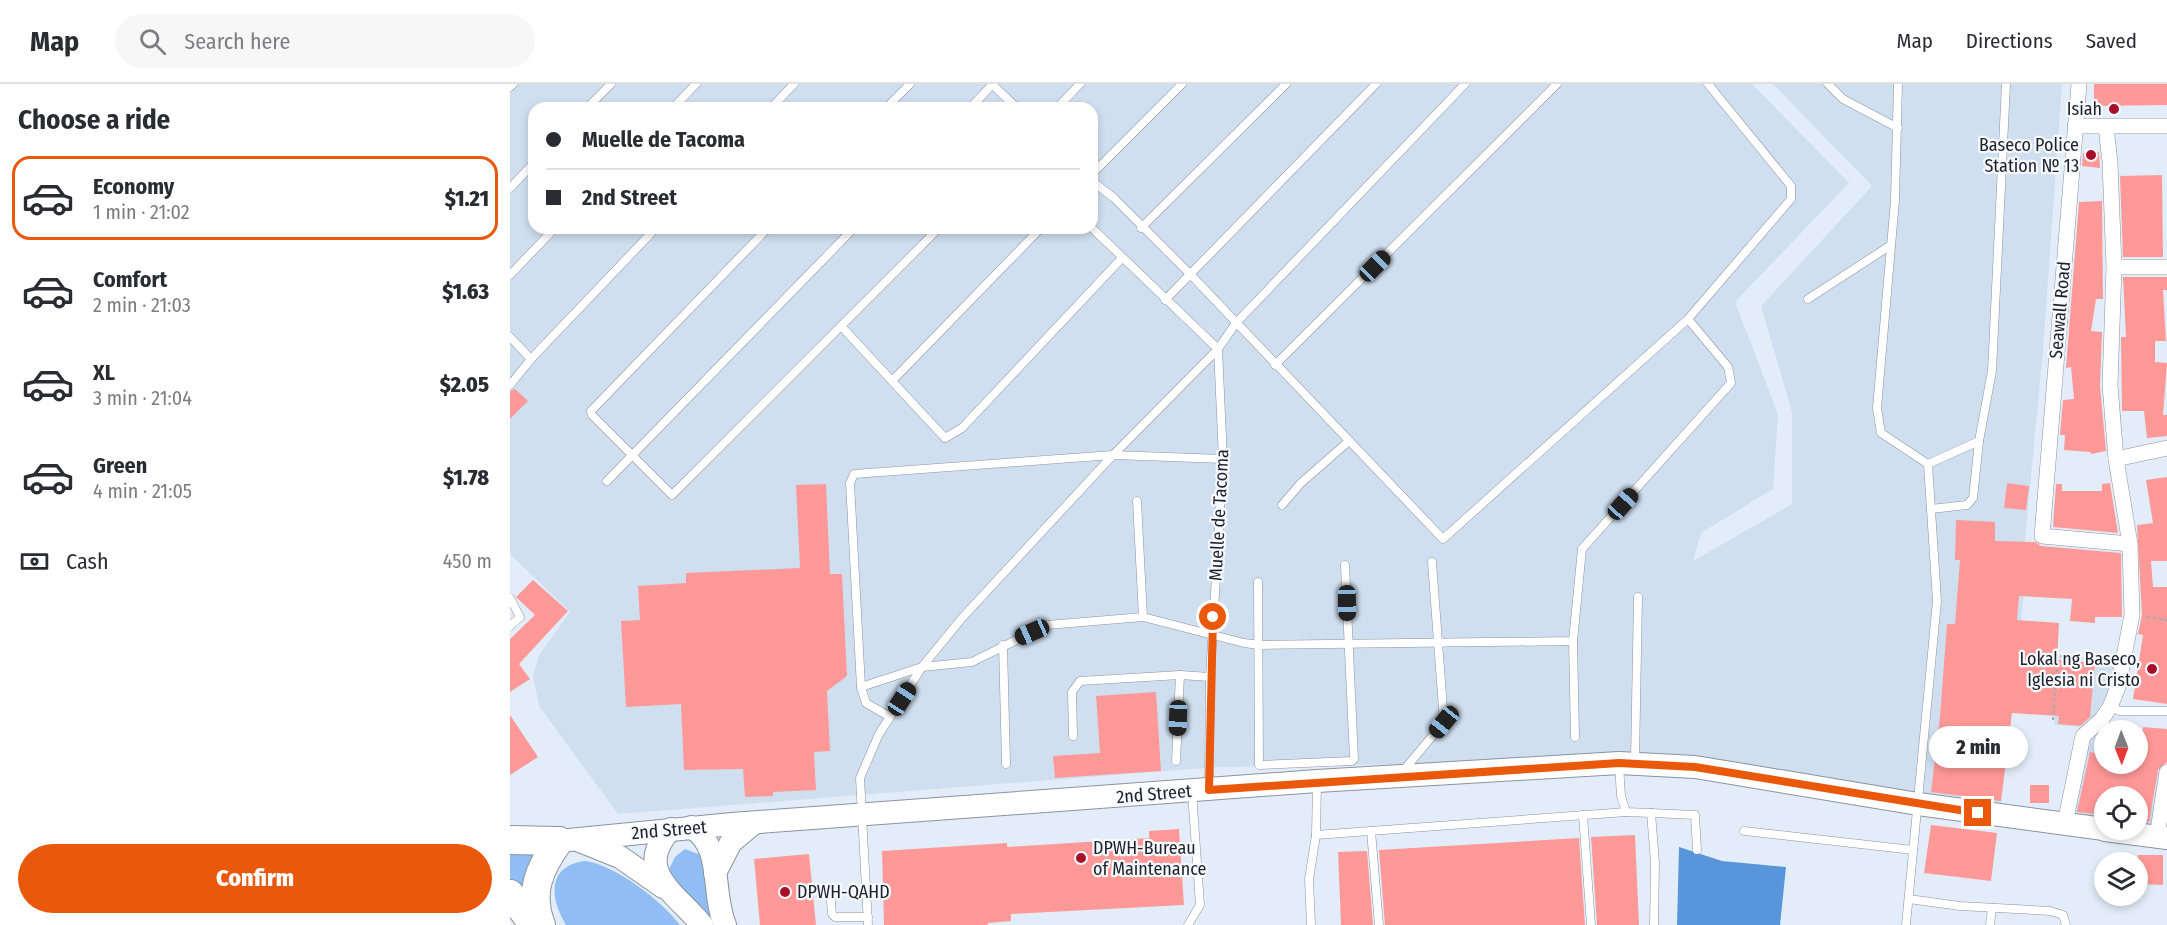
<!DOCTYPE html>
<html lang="en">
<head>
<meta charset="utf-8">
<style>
  body { margin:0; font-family:"Fira Sans Condensed",sans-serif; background:#f7f7f7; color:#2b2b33; height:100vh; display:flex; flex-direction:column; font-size:22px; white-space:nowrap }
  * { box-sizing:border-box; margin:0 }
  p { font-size:20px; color:#7c7c81 }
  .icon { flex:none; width:33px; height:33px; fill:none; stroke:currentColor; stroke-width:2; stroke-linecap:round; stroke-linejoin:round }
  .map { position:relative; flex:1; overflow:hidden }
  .panel { display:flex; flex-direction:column; background:#fff; width:510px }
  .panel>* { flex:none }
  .hud { position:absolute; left:18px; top:18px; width:570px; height:132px; border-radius:18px; box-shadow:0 3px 9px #0003; display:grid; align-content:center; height:132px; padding:0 18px; background:#fff }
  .needle { width:39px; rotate:179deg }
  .controls { position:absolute; left:1584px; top:636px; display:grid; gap:12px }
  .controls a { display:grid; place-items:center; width:54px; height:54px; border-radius:50%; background:#fff; box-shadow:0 3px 9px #0003; font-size:30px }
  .end { position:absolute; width:27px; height:27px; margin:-14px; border:8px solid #ea580c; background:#fff; box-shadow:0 0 0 3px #fff }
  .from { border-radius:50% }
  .bubble { position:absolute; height:42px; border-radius:21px; background:#fff; box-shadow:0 3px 9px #0003; font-size:20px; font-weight:800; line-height:42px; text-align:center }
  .car { position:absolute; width:18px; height:36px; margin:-18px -9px; border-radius:8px; box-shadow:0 0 4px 2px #0007; background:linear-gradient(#222 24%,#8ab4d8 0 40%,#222 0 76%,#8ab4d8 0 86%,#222 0) }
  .hud b { display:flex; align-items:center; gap:21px; height:57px; font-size:22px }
  .hud b+b { border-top:2px solid #e1e1e2 }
  .hud i { width:15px; height:15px; background:#2b2b33 }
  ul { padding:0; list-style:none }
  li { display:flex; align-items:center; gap:18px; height:84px; margin:0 12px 9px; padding:0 6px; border:3px solid transparent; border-radius:18px }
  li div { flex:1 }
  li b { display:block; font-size:22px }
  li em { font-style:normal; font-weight:800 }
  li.current { border-color:#ea580c }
  li>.icon { width:54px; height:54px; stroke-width:1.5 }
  h2 { padding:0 18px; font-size:27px; line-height:72px }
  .pay { display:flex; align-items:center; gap:15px; height:66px; padding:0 18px; font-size:22px }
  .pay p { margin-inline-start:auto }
  .primary-button { display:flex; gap:12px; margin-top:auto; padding:12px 18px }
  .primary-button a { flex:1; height:69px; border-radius:36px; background:#ea580c; color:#fff; font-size:24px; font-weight:800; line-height:69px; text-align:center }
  header { display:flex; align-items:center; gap:36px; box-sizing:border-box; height:84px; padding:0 30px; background:#fff; border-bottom:2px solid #e1e1e2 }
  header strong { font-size:28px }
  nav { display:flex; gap:33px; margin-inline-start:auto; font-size:21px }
  .search { width:420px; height:54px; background:#f7f7f7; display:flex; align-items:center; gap:15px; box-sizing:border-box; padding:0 21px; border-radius:33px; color:#7c7c81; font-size:22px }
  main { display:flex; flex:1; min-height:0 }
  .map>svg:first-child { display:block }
</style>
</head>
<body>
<header>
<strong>Map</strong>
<div class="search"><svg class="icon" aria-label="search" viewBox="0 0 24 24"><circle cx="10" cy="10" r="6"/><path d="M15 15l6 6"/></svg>Search here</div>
<nav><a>Map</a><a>Directions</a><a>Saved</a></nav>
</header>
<main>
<section class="panel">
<h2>Choose a ride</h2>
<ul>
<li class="current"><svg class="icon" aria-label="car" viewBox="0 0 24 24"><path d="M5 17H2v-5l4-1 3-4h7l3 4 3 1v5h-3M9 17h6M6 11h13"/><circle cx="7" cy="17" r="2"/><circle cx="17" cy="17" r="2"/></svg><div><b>Economy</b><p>1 min · 21:02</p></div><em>$1.21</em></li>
<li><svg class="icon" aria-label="car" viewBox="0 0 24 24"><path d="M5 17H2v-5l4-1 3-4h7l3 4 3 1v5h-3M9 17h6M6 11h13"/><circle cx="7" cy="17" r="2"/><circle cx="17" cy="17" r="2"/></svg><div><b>Comfort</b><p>2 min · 21:03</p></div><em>$1.63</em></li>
<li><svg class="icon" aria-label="car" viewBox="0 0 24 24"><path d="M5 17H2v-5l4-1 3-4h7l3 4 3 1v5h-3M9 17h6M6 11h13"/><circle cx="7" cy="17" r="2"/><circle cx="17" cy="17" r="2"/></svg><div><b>XL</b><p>3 min · 21:04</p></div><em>$2.05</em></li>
<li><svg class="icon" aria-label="car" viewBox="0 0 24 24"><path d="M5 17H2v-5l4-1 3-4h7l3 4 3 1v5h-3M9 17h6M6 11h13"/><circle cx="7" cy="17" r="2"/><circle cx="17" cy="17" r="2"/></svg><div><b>Green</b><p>4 min · 21:05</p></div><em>$1.78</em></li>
</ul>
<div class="pay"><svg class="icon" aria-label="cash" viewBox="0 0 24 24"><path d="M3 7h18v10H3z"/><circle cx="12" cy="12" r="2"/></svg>Cash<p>450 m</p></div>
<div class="primary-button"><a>Confirm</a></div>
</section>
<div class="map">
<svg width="1657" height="841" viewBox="0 0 1657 841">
  <rect width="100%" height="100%" fill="#e3edf9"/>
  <g fill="#d0dff0" fill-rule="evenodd">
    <path d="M0,0H1242L1339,99L1225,218L1268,330L1263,405L1191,449L1183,477L1282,420V328L1251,222L1362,102L1263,0H1552L1533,267L1515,455L1516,490L1491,722L1170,676L707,683L108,730L29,622L23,592L29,571L60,528L0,470ZM24,24H582V144H24Z"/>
    <polygon points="1550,574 1607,579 1604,597 1579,643 1544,641"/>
    <polygon points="1593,641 1631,646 1628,664 1628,646 1594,646 1594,680 1624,680 1624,683 1653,689 1644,749 1628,745 1628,712 1594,712 1594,738 1560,731 1575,665"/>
  </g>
  <g fill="#8fbdf4">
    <polygon points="38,765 18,819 0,794 0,768"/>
    <path d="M175,765L191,771C198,794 195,817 203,841H195L170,809L159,785L165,773Z"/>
    <path d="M75,777C105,781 151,816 170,841H56C40,815 36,782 75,777Z"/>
  </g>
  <polygon fill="#5995da" points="1169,763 1212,777 1276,783 1270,841 1167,841"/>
  <g fill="#fe9998">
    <polygon points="1584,0 1657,0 1657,21 1584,22"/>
    <polygon points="1589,68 1590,84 1572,82 1573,69"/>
    <polygon points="1652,91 1653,173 1613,173 1610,92"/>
    <polygon points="1592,117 1593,215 1586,215 1581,247 1592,248 1590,302 1596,367 1581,370 1580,368 1554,366 1555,351 1550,351 1553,316 1564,315 1561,283 1556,284 1569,118"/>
    <polygon points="1613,193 1657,193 1657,206 1653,206 1656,257 1645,257 1645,278 1657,279 1653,331 1657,331 1657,352 1637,354 1634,327 1612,327 1611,253 1616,253"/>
    <polygon points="5,305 18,317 0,335 0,307"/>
    <polygon points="1657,393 1657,477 1641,477 1643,503 1657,503 1657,620 1623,615 1633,551 1628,550 1632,531 1627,441 1643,439 1636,396"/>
    <polygon points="1497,399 1519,402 1516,426 1494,424"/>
    <polygon points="1600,399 1608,449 1543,443 1546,400 1552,400 1552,407 1592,407 1592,400"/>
    <polygon points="316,400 320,490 332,490 337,592 317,607 320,667 304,668 306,706 263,708 263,712 235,713 233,685 174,686 171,620 116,623 111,537 130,536 128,502 176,499 176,489 290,484 286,401"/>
    <polygon points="1446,436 1485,438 1485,457 1525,458 1531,462 1611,469 1612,533 1585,533 1585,539 1560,537 1562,515 1509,512 1507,536 1549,539 1547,576 1585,579 1580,633 1570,642 1548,640 1549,632 1502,629 1491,717 1421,708 1430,632 1437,540 1445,540 1450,476 1445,476"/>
    <polygon points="23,496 58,527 9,580 20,595 0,608 0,555 25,531 6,513"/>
    <polygon points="646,608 651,687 545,694 543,672 590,669 586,612"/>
    <polygon points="0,631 28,673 0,691"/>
    <polygon points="1633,643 1657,645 1657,678 1648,686 1639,738 1628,737 1628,712 1594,712 1594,731 1567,728 1580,668 1594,671 1594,680 1628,680 1628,649 1632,650"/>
    <rect x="1520" y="701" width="19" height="18"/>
    <polygon points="1421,741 1487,749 1481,797 1414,789"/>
    <polygon points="669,745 674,821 501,830 501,837 478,839 478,841 374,841 372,767 497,759 497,763 639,754 639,747"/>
    <polygon points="1125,751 1129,841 1087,841 1081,753"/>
    <polygon points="1069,754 1075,841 875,841 869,766"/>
    <polygon points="857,767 863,841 831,841 828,768"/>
    <polygon points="299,770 306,841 250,841 244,775"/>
    <polygon points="1628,771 1653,771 1653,801 1629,800"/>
  </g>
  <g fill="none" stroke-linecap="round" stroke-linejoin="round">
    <g stroke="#8a939e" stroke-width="9">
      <g id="lane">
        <polyline points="482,0 507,24"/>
        <polyline points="1318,0 1333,15 1388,44"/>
        <polyline points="1388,0 1385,116 1367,324 1371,349 1418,380 1427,517 1396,841"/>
        <polyline points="0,3 3,0"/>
        <polyline points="77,24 101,0"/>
        <polyline points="163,24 186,0"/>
        <polyline points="261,24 284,0"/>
        <polyline points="376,24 400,0"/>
        <polyline points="460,24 483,0"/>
        <polyline points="547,24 570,0"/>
        <polyline points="582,90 672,0"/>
        <polyline points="582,97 604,114 680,190 933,455 1178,235"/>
        <polyline points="0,104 24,79"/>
        <polyline points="258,144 81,327 82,331 162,411 429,144"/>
        <polyline points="582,144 708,265"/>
        <polyline points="631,144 776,0"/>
        <polyline points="0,191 45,144"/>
        <polyline points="1298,215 1381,161"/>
        <polyline points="655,216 866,0"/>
        <polyline points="332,243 382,297 531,144"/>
        <polyline points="0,253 21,275"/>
        <polyline points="765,281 1047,0"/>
        <polyline points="382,297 435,354 452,344 612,174"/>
        <polyline points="0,301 21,275 146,144"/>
        <polyline points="1418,380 1469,357 1482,287 1496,0"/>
        <polyline points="97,397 344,144"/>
        <polyline points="627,417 633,533"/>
        <polyline points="772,421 791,399 839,357"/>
        <polyline points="1421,425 1457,421 1463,414 1469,357"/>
        <polyline points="748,498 749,681 842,677 844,675 835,481"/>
        <polyline points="0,514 10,533 0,542"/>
        <polyline points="1063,557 1065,653"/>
        <polyline points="493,561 496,680"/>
        <polyline points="351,603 412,583 462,578 537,541 633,533 734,559 750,561 1063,557 1072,465 1221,299 1218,283 1178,235 1281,115 1281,102 1198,0"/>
        <polyline points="1600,623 1610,627 1657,627"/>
        <polyline points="380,633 356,619 351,603 340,399 344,390 603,371 713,375"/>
        <polyline points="563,652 562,608 570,597 670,591 700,593"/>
        <polyline points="1125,676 1128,513"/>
        <polyline points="666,677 670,591"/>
        <polyline points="1109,681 1111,712 1116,728 1141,729 1145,778 1144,841"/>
        <polyline points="894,686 934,638 922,478"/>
        <polyline points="699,703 700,593 713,375 708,265"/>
        <polyline points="1141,729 1185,731 1187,766"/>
        <polyline points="1073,731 1081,841"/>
        <polyline points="861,747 869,841"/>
        <polyline points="1234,747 1403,766"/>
        <polyline points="806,751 1116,728"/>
        <polyline points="320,806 322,830 325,833 358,833"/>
        <polyline points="1399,815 1450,822 1540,827 1553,831 1556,841"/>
        <polyline points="358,841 350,694 369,650 412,583 452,534 603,371 708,265 726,239 955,0"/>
        <polyline points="678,841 690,821 682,708"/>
        <polyline points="801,841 799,795 806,751 807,699"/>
        <polyline points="1480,841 1482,824"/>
      </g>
    </g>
    <g stroke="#8a939e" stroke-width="16">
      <g id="street">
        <polyline points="1569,0 1532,452 1620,460"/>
        <polyline points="1565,42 1657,42"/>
        <polyline points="1604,183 1657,183"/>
        <polyline points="1606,375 1657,364"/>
        <polyline points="1555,739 1573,652 1592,635 1600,623 1608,603 1622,531 1620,460 1606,375 1600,301 1604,183 1600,78 1596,43"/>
        <polyline points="1647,753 1657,688"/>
      </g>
    </g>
    <g stroke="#8a939e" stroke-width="24">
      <g id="secondary">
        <path d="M181,743C214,762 201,808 215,841"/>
        <path d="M161,745C121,786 168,811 192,841"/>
        <polyline points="1595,746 1657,754"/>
        <polyline points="49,757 222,740 807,697 1109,679 1185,683 1408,720 1594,745"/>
        <polyline points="70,757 110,773 153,803"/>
        <polyline points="205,789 221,758 244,739"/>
      </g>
    </g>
    <g stroke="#8a939e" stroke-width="30">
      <g id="highway">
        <polyline points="0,756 49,757"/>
        <polyline points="0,810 24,841"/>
        <path d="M31,841C18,808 30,783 49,757"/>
      </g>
    </g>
    <g stroke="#a2aab4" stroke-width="2" stroke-dasharray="3 3" stroke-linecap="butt">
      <polyline points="1637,533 1657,536"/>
      <polyline points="1543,636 1548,572 1598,576"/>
    </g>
    <use href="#lane" stroke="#fff" stroke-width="8"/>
    <use href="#street" stroke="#fff" stroke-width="15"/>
    <use href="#secondary" stroke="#fff" stroke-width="22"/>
    <use href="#highway" stroke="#fff" stroke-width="28"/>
  </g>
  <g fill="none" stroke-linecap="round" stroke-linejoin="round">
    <polyline stroke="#ea580c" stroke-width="8" points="703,533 699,706 1109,679 1185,683 1468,729"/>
  </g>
  <g fill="#a70f29" stroke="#f6f9fe" stroke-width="2">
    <circle cx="1604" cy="25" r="6"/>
    <circle cx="1581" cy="71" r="6"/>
    <circle cx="1642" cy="585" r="6"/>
    <circle cx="571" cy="774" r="6"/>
    <circle cx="275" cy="808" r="6"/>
  </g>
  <g text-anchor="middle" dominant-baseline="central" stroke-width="4.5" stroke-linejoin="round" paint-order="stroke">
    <g font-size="18" fill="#1e2125" stroke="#f6f9fe" text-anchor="end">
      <text x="1592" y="25">Isiah</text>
      <text x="1569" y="61">Baseco Police<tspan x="1569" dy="21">Station № 13</tspan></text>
      <text x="1630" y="575">Lokal ng Baseco,<tspan x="1630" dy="21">Iglesia ni Cristo</tspan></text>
      <text x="583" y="764" text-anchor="start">DPWH-Bureau<tspan x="583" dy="21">of Maintenance</tspan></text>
      <text x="287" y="808" text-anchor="start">DPWH-QAHD</text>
    </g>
    <g font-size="18" fill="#1e2125" stroke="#f6f9fe">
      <text transform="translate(1550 226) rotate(-85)">Seawall Road</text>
      <text transform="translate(709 431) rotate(-87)">Muelle de Tacoma</text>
      <text transform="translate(644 710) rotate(-5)">2nd Street</text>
      <text transform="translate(159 746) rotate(-5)">2nd Street</text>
    </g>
  </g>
</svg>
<div class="controls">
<a><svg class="needle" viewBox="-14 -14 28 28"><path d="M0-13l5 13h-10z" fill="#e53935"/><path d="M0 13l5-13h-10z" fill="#7c7c81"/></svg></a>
<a><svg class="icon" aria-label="locate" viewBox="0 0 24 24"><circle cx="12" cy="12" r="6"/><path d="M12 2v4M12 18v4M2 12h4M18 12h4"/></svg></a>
<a><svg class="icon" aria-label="layers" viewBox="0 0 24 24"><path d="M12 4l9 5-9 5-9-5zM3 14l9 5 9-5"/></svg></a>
</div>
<i class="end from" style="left:703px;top:533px"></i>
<i class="end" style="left:1468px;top:729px"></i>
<div class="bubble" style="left:1419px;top:642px;width:99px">2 min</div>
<i class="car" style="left:865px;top:182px;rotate:45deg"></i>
<i class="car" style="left:1113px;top:420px;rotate:42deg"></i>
<i class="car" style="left:837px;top:519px;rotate:179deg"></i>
<i class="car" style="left:522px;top:548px;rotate:246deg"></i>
<i class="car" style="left:392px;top:615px;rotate:33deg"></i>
<i class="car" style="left:668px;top:634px;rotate:182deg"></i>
<i class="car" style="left:934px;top:638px;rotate:219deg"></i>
<div class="hud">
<b><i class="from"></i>Muelle de Tacoma</b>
<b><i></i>2nd Street</b>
</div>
</div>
</main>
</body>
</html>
